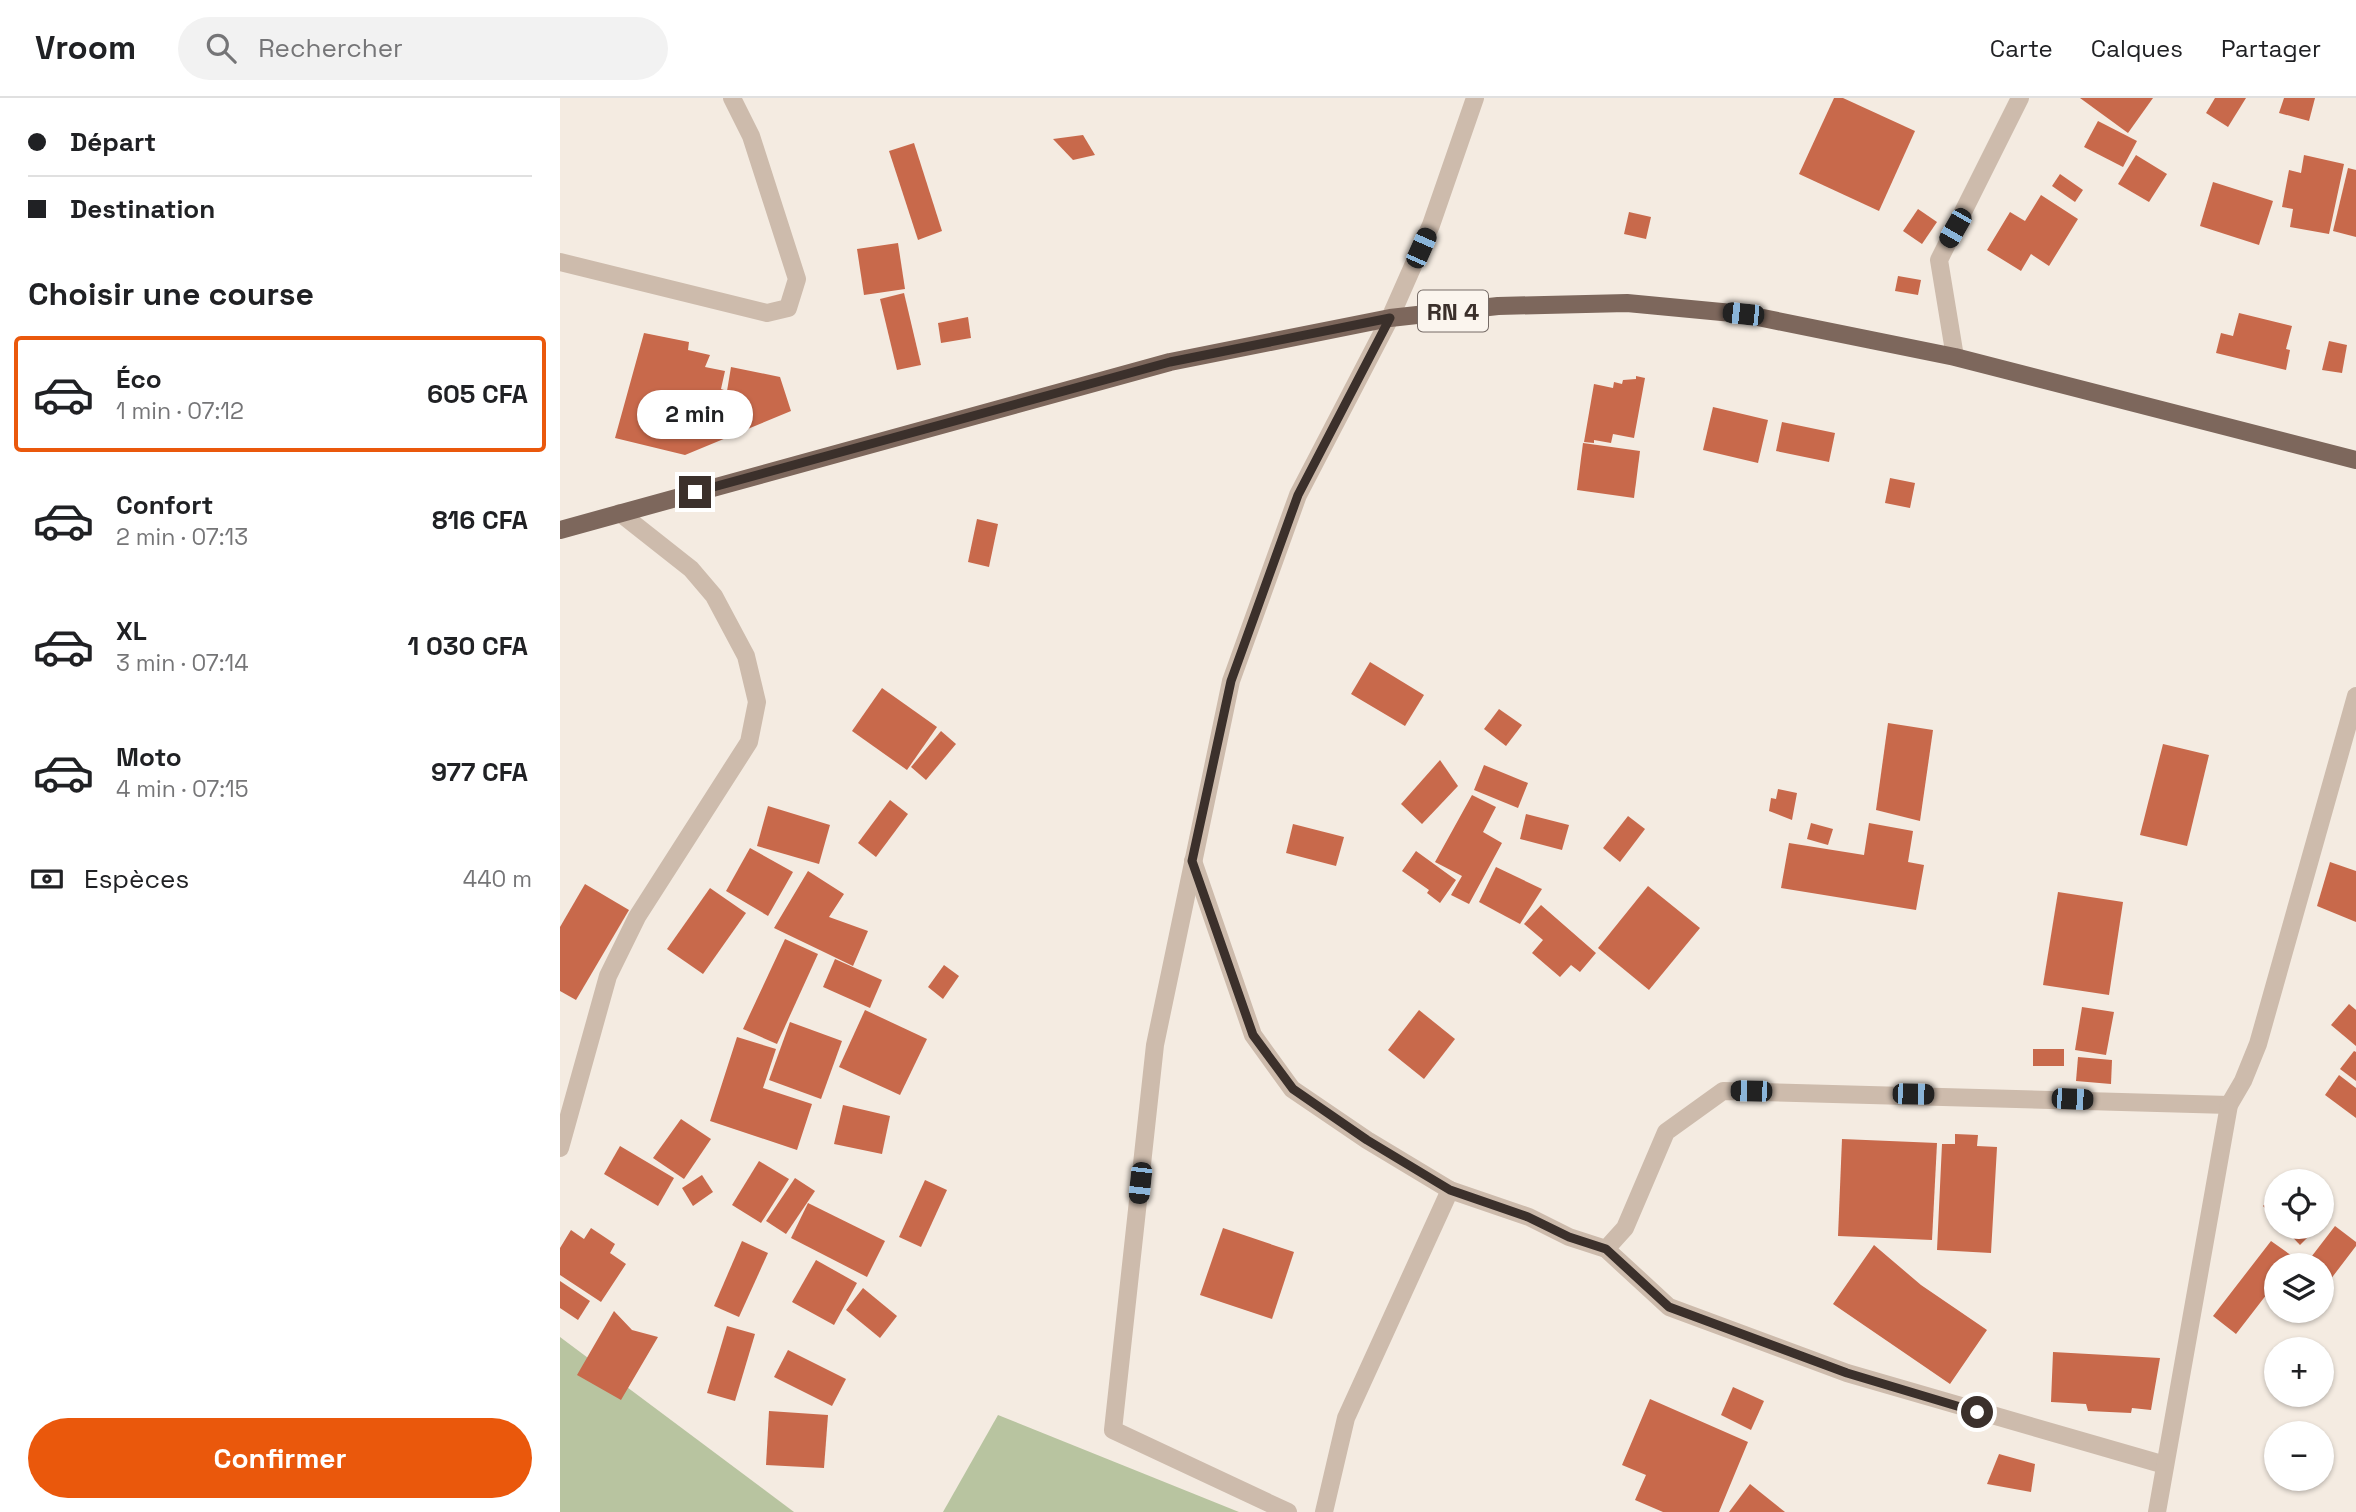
<!DOCTYPE html>
<html lang="fr">
<head>
<meta charset="utf-8">
<style>
  body { margin:0; font-family:"Space Grotesk",sans-serif; background:#f2f2f2; color:#202124; height:100vh; display:flex; flex-direction:column; font-size:26px; white-space:nowrap }
  * { box-sizing:border-box; margin:0 }
  p { font-size:23px; color:#757577 }
  .icon { flex:none; width:38px; height:38px; fill:none; stroke:currentColor; stroke-width:2; stroke-linecap:round; stroke-linejoin:round }
  .map { position:relative; flex:1; overflow:hidden }
  .side { display:flex; flex-direction:column; background:#fff; width:560px }
  .side>* { flex:none }
  .banner { display:grid; align-content:center; height:154px; padding:0 28px; background:#fff }
  .buttons { position:absolute; left:1704px; top:1071px; display:grid; gap:14px }
  .buttons a { display:grid; place-items:center; width:70px; height:70px; border-radius:50%; background:#fff; box-shadow:0 2px 5px #0004; font-size:35px }
  .end { position:absolute; width:32px; height:32px; margin:-16px; border:9px solid #3b302b; background:#fff; box-shadow:0 0 0 4px #fff }
  .from { border-radius:50% }
  .bubble { position:absolute; height:49px; border-radius:24px; background:#fff; box-shadow:0 2px 5px #0004; font-size:23px; font-weight:700; line-height:49px; text-align:center }
  .car { position:absolute; width:21px; height:42px; margin:-21px -10px; border-radius:9px; box-shadow:0 0 5px 2px #0007; background:linear-gradient(#222 24%,#8ab4d8 0 40%,#222 0 76%,#8ab4d8 0 86%,#222 0) }
  .banner b { display:flex; align-items:center; gap:24px; height:66px; font-size:26px }
  .banner b+b { border-top:2px solid #e0e0e0 }
  .banner i { width:18px; height:18px; background:#202124 }
  ul { padding:0; list-style:none }
  li { display:flex; align-items:center; gap:21px; height:116px; margin:0 14px 10px; padding:0 14px; border:4px solid transparent; border-radius:7px }
  li div { flex:1 }
  li b { display:block; font-size:26px }
  li em { font-style:normal; font-weight:700 }
  li.current { border-color:#ea580c }
  li>.icon { width:63px; height:63px; stroke-width:1.5 }
  h2 { padding:0 28px; font-size:32px; line-height:84px }
  .pay { display:flex; align-items:center; gap:18px; height:77px; padding:0 28px; font-size:26px }
  .pay p { margin-inline-start:auto }
  .cta { display:flex; gap:14px; margin-top:auto; padding:14px 28px }
  .cta a { flex:1; height:80px; border-radius:42px; background:#ea580c; color:#fff; font-size:28px; font-weight:700; line-height:80px; text-align:center }
  header { display:flex; align-items:center; gap:42px; box-sizing:border-box; height:98px; padding:0 35px; background:#fff; border-bottom:2px solid #e0e0e0 }
  header strong { font-size:33px }
  nav { display:flex; gap:38px; margin-inline-start:auto; font-size:24px }
  .search { width:490px; height:63px; background:#f2f2f2; display:flex; align-items:center; gap:18px; box-sizing:border-box; padding:0 24px; border-radius:38px; color:#757577; font-size:26px }
  main { display:flex; flex:1; min-height:0 }
  .map>svg:first-child { display:block }
</style>
</head>
<body>
<header>
<strong>Vroom</strong>
<div class="search"><svg class="icon" aria-label="search" viewBox="0 0 24 24"><circle cx="10" cy="10" r="6"/><path d="M15 15l6 6"/></svg>Rechercher</div>
<nav><a>Carte</a><a>Calques</a><a>Partager</a></nav>
</header>
<main>
<section class="side">
<div class="banner">
<b><i class="from"></i>Départ</b>
<b><i></i>Destination</b>
</div>
<h2>Choisir une course</h2>
<ul>
<li class="current"><svg class="icon" aria-label="car" viewBox="0 0 24 24"><path d="M5 17H2v-5l4-1 3-4h7l3 4 3 1v5h-3M9 17h6M6 11h13"/><circle cx="7" cy="17" r="2"/><circle cx="17" cy="17" r="2"/></svg><div><b>Éco</b><p>1 min · 07:12</p></div><em>605 CFA</em></li>
<li><svg class="icon" aria-label="car" viewBox="0 0 24 24"><path d="M5 17H2v-5l4-1 3-4h7l3 4 3 1v5h-3M9 17h6M6 11h13"/><circle cx="7" cy="17" r="2"/><circle cx="17" cy="17" r="2"/></svg><div><b>Confort</b><p>2 min · 07:13</p></div><em>816 CFA</em></li>
<li><svg class="icon" aria-label="car" viewBox="0 0 24 24"><path d="M5 17H2v-5l4-1 3-4h7l3 4 3 1v5h-3M9 17h6M6 11h13"/><circle cx="7" cy="17" r="2"/><circle cx="17" cy="17" r="2"/></svg><div><b>XL</b><p>3 min · 07:14</p></div><em>1 030 CFA</em></li>
<li><svg class="icon" aria-label="car" viewBox="0 0 24 24"><path d="M5 17H2v-5l4-1 3-4h7l3 4 3 1v5h-3M9 17h6M6 11h13"/><circle cx="7" cy="17" r="2"/><circle cx="17" cy="17" r="2"/></svg><div><b>Moto</b><p>4 min · 07:15</p></div><em>977 CFA</em></li>
</ul>
<div class="pay"><svg class="icon" aria-label="cash" viewBox="0 0 24 24"><path d="M3 7h18v10H3z"/><circle cx="12" cy="12" r="2"/></svg>Espèces<p>440 m</p></div>
<div class="cta"><a>Confirmer</a></div>
</section>
<div class="map">
<svg width="1796" height="1414" viewBox="0 0 1796 1414">
  <rect width="100%" height="100%" fill="#f4ebe1"/>
  <g fill="#b8c4a0">
    <polygon points="0,1239 234,1414 0,1414"/>
    <polygon points="438,1317 679,1414 383,1414"/>
  </g>
  <g fill="#c8694b">
    <polygon points="1274,0 1283,0 1355,33 1319,113 1239,76"/>
    <polygon points="1520,0 1593,0 1568,35"/>
    <polygon points="1655,0 1686,0 1668,29 1646,15"/>
    <polygon points="1724,0 1755,0 1749,23 1719,15"/>
    <polygon points="1538,23 1577,43 1563,69 1524,49"/>
    <polygon points="523,37 535,57 513,62 493,41"/>
    <polygon points="354,45 382,133 358,142 329,53"/>
    <polygon points="1576,57 1607,76 1589,104 1558,86"/>
    <polygon points="1744,57 1784,66 1769,136 1730,129 1733,111 1722,109 1729,72 1741,75"/>
    <polygon points="1788,70 1796,72 1796,139 1773,133"/>
    <polygon points="1500,76 1523,92 1515,104 1492,88"/>
    <polygon points="1653,84 1713,103 1699,147 1640,128"/>
    <polygon points="1481,97 1518,121 1489,168 1471,156 1461,173 1427,152 1450,114 1465,123"/>
    <polygon points="1358,111 1377,124 1362,146 1343,133"/>
    <polygon points="1069,114 1091,119 1086,141 1064,136"/>
    <polygon points="338,145 345,191 304,197 297,151"/>
    <polygon points="1338,178 1361,182 1358,197 1335,193"/>
    <polygon points="344,195 361,267 337,272 320,201"/>
    <polygon points="1679,215 1732,228 1726,251 1730,252 1726,272 1656,255 1661,235 1673,238"/>
    <polygon points="408,219 411,240 381,245 378,225"/>
    <polygon points="84,235 129,244 128,252 150,257 145,269 165,273 161,291 167,293 171,269 220,279 231,313 125,357 55,340"/>
    <polygon points="1769,243 1787,247 1782,275 1762,272"/>
    <polygon points="1076,278 1085,280 1074,340 1053,336 1051,345 1034,342 1034,345 1024,344 1034,286 1053,290 1054,284 1062,286 1063,282 1076,281"/>
    <polygon points="1153,309 1208,322 1198,365 1143,352"/>
    <polygon points="1222,324 1275,335 1269,364 1216,353"/>
    <polygon points="1023,345 1080,353 1074,400 1017,392"/>
    <polygon points="1330,380 1355,385 1350,410 1325,405"/>
    <polygon points="417,421 438,426 429,469 408,464"/>
    <polygon points="810,564 864,597 845,628 791,596"/>
    <polygon points="322,590 377,629 347,672 292,633"/>
    <polygon points="939,611 962,627 946,648 924,631"/>
    <polygon points="1328,625 1373,632 1360,723 1316,712"/>
    <polygon points="381,633 396,646 366,682 351,669"/>
    <polygon points="1603,646 1649,657 1627,748 1580,737"/>
    <polygon points="880,662 898,688 862,726 841,706"/>
    <polygon points="924,667 968,685 958,710 914,692"/>
    <polygon points="1218,691 1237,695 1232,722 1209,713 1211,700 1216,701"/>
    <polygon points="912,697 936,709 923,734 942,745 909,806 891,797 902,778 875,764"/>
    <polygon points="330,702 348,716 316,759 298,745"/>
    <polygon points="208,708 270,727 259,766 197,748"/>
    <polygon points="966,716 1009,727 1002,752 960,741"/>
    <polygon points="1068,718 1085,731 1060,764 1043,750"/>
    <polygon points="1251,725 1273,731 1268,747 1247,741"/>
    <polygon points="1309,725 1353,733 1348,764 1364,767 1356,812 1221,790 1229,745 1304,757"/>
    <polygon points="733,726 784,739 776,768 726,755"/>
    <polygon points="190,750 233,774 208,818 166,793"/>
    <polygon points="856,753 896,782 880,805 867,795 869,792 842,773"/>
    <polygon points="1770,764 1796,773 1796,824 1757,808"/>
    <polygon points="936,769 982,791 960,826 919,804"/>
    <polygon points="248,773 284,796 269,819 308,833 293,868 214,830"/>
    <polygon points="25,786 69,812 16,902 0,893 0,829"/>
    <polygon points="1088,788 1140,830 1089,892 1038,850"/>
    <polygon points="150,790 186,815 143,876 107,851"/>
    <polygon points="1498,794 1563,804 1549,897 1483,887"/>
    <polygon points="981,807 1036,855 1020,874 1011,867 1000,879 972,855 983,842 964,826"/>
    <polygon points="225,841 258,856 217,946 183,931"/>
    <polygon points="275,861 322,882 310,910 263,889"/>
    <polygon points="384,867 399,878 383,901 368,889"/>
    <polygon points="1789,906 1796,912 1796,948 1771,927"/>
    <polygon points="1522,909 1554,914 1546,957 1515,952"/>
    <polygon points="305,912 367,941 340,997 279,969"/>
    <polygon points="859,912 895,941 864,981 828,952"/>
    <polygon points="230,924 282,943 261,1001 209,982"/>
    <polygon points="177,939 216,951 203,990 252,1006 237,1052 150,1023"/>
    <rect x="1473" y="951" width="31" height="17"/>
    <polygon points="1794,953 1796,954 1796,983 1780,971"/>
    <polygon points="1518,959 1552,962 1551,986 1516,983"/>
    <polygon points="1779,977 1796,990 1796,1020 1765,997"/>
    <polygon points="283,1007 330,1018 322,1056 274,1046"/>
    <polygon points="121,1021 151,1041 124,1081 93,1060"/>
    <polygon points="1395,1036 1418,1037 1417,1048 1437,1049 1431,1155 1377,1152 1382,1046 1395,1046"/>
    <polygon points="1282,1041 1377,1045 1372,1142 1278,1138"/>
    <polygon points="60,1048 114,1080 98,1108 44,1076"/>
    <polygon points="199,1063 229,1081 201,1125 172,1107"/>
    <polygon points="142,1077 153,1094 133,1108 122,1090"/>
    <polygon points="235,1080 255,1093 226,1136 206,1123"/>
    <polygon points="365,1082 387,1092 361,1149 339,1139"/>
    <polygon points="1717,1094 1717,1122 1703,1108"/>
    <polygon points="248,1105 325,1143 307,1179 231,1140"/>
    <polygon points="1775,1128 1796,1144 1796,1148 1767,1186 1762,1182 1762,1167 1745,1167"/>
    <polygon points="1723,1129 1758,1129 1740,1147"/>
    <polygon points="31,1130 55,1146 50,1155 66,1166 41,1204 0,1177 0,1150 11,1132 24,1141"/>
    <polygon points="663,1130 734,1154 712,1221 640,1197"/>
    <polygon points="182,1143 208,1155 179,1219 154,1208"/>
    <polygon points="1711,1143 1735,1160 1729,1167 1717,1167 1717,1183 1676,1236 1653,1218"/>
    <polygon points="1314,1147 1361,1187 1427,1232 1390,1286 1273,1206"/>
    <polygon points="256,1162 297,1185 274,1227 232,1204"/>
    <polygon points="0,1183 30,1203 18,1222 0,1210"/>
    <polygon points="303,1190 337,1218 320,1240 286,1212"/>
    <polygon points="54,1213 72,1232 98,1239 61,1302 17,1277"/>
    <polygon points="167,1228 195,1236 175,1303 147,1295"/>
    <polygon points="228,1252 286,1281 272,1308 214,1279"/>
    <polygon points="1493,1254 1600,1260 1591,1312 1572,1310 1571,1315 1528,1313 1526,1306 1491,1304"/>
    <polygon points="1173,1289 1204,1303 1191,1332 1161,1317"/>
    <polygon points="1090,1301 1188,1344 1159,1414 1103,1414 1075,1402 1086,1377 1062,1367"/>
    <polygon points="209,1313 268,1317 264,1370 206,1367"/>
    <polygon points="1439,1356 1475,1366 1471,1394 1427,1386"/>
    <polygon points="1190,1386 1225,1414 1169,1414"/>
  </g>
  <g fill="none" stroke-linecap="round" stroke-linejoin="round">
    <g stroke="#cdbbac" stroke-width="18">
      <polyline points="0,164 207,215 228,210 237,181 191,38 172,0"/>
      <polyline points="1395,259 1379,162 1460,0"/>
      <polyline points="633,763 693,937 732,991 807,1042 890,1092 969,1119 1009,1139 1046,1151 1065,1130 1106,1034 1163,993 1669,1007"/>
      <polyline points="0,1050 48,878 77,819 189,644 197,604 186,558 154,498 131,471 60,415"/>
      <polyline points="1046,1151 1109,1209 1287,1275 1605,1367"/>
      <polyline points="728,1414 553,1332 595,947 671,583 738,397 830,220 871,127 915,0"/>
      <polyline points="764,1414 786,1320 890,1092"/>
      <polyline points="1597,1414 1669,1007 1683,983 1698,946 1796,598"/>
    </g>
    <polyline stroke="#7d675c" stroke-width="18" points="0,432 610,264 830,220 938,208 1067,205 1183,216 1395,259 1796,362"/>
  </g>
  <g fill="none" stroke-linecap="round" stroke-linejoin="round">
    <polyline stroke="#3b302b" stroke-width="9" points="135,394 610,264 830,220 738,397 671,583 632,763 693,937 733,991 807,1042 890,1092 968,1119 1009,1139 1046,1151 1109,1209 1287,1275 1417,1314"/>
  </g>
  <g text-anchor="middle" dominant-baseline="central" stroke-width="6" stroke-linejoin="round" paint-order="stroke">
    <rect fill="#fbf5ee" stroke="#756b66" stroke-width="2" x="858" y="192.5" width="70" height="41" rx="5"/>
    <g font-size="24" font-weight="bold" fill="#3b302b">
      <text x="893" y="213">RN 4</text>
    </g>
  </g>
</svg>
<div class="buttons">
<a><svg class="icon" aria-label="locate" viewBox="0 0 24 24"><circle cx="12" cy="12" r="6"/><path d="M12 2v4M12 18v4M2 12h4M18 12h4"/></svg></a>
<a><svg class="icon" aria-label="layers" viewBox="0 0 24 24"><path d="M12 4l9 5-9 5-9-5zM3 14l9 5 9-5"/></svg></a>
<a>+</a>
<a>−</a>
</div>
<i class="end from" style="left:1417px;top:1314px"></i>
<i class="end" style="left:135px;top:394px"></i>
<div class="bubble" style="left:77px;top:292px;width:116px">2 min</div>
<i class="car" style="left:1395px;top:130px;rotate:210deg"></i>
<i class="car" style="left:861px;top:150px;rotate:24deg"></i>
<i class="car" style="left:1183px;top:216px;rotate:276deg"></i>
<i class="car" style="left:1191px;top:993px;rotate:271deg"></i>
<i class="car" style="left:1353px;top:996px;rotate:91deg"></i>
<i class="car" style="left:1512px;top:1001px;rotate:92deg"></i>
<i class="car" style="left:580px;top:1085px;rotate:186deg"></i>
</div>
</main>
</body>
</html>
